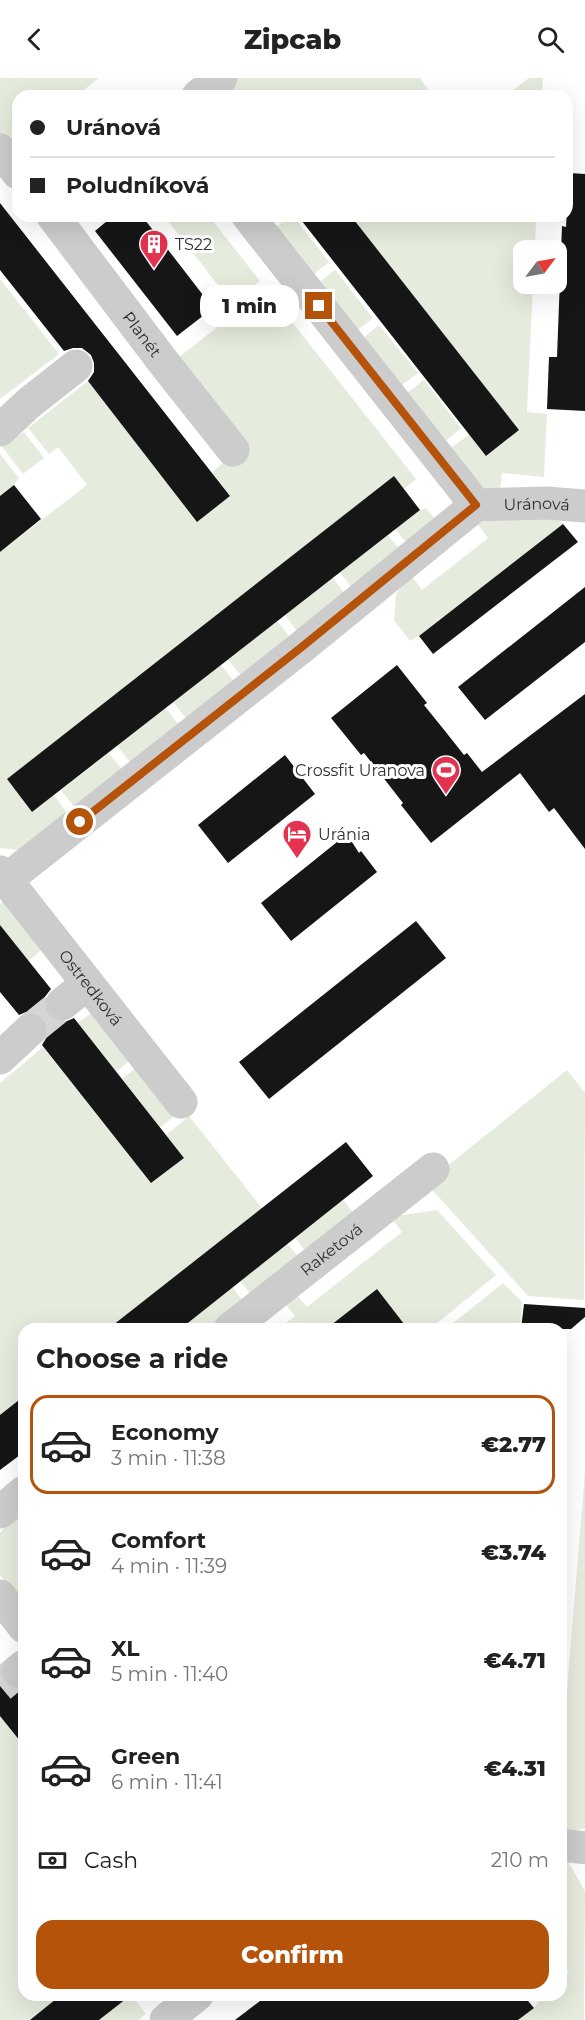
<!DOCTYPE html>
<html lang="en">
<head>
<meta charset="utf-8">
<style>
  body { margin:0; font-family:Montserrat,sans-serif; background:#f2f2f2; color:#222; height:100vh; display:flex; flex-direction:column; font-size:22px; white-space:nowrap }
  * { box-sizing:border-box; margin:0 }
  p { font-size:20px; color:#767676 }
  .icon { flex:none; width:33px; height:33px; fill:none; stroke:currentColor; stroke-width:2; stroke-linecap:round; stroke-linejoin:round }
  .map { position:relative; flex:1; overflow:hidden }
  .panel { position:absolute; left:18px; top:1245px; width:549px; height:678px; display:flex; flex-direction:column; background:#fff; border-radius:18px; box-shadow:0 6px 24px #0002 }
  .panel>* { flex:none }
  .hud { position:absolute; left:12px; top:12px; width:561px; height:132px; border-radius:18px; box-shadow:0 6px 24px #0002; display:grid; align-content:center; height:132px; padding:0 18px; background:#fff }
  .needle { width:39px; rotate:58deg }
  .tools { position:absolute; left:513px; top:162px; display:grid; gap:12px }
  .tools a { display:grid; place-items:center; width:54px; height:54px; border-radius:12px; background:#fff; box-shadow:0 6px 24px #0002; font-size:30px }
  .end { position:absolute; width:27px; height:27px; margin:-14px; border:8px solid #b45309; background:#fff; box-shadow:0 0 0 3px #fff }
  .from { border-radius:50% }
  .bubble { position:absolute; height:42px; border-radius:18px; background:#fff; box-shadow:0 6px 24px #0002; font-size:20px; font-weight:800; line-height:42px; text-align:center }
  .hud b { display:flex; align-items:center; gap:21px; height:57px; font-size:22px }
  .hud b+b { border-top:2px solid #e0e0e0 }
  .hud i { width:15px; height:15px; background:#222 }
  ul { padding:0; list-style:none }
  li { display:flex; align-items:center; gap:18px; height:99px; margin:0 12px 9px; padding:0 6px; border:3px solid transparent; border-radius:18px }
  li div { flex:1 }
  li b { display:block; font-size:22px }
  li em { font-style:normal; font-weight:800 }
  li.selected { border-color:#b45309 }
  li>.icon { width:54px; height:54px; stroke-width:1.5 }
  h2 { padding:0 18px; font-size:27px; line-height:72px }
  .pay { display:flex; align-items:center; gap:15px; height:66px; padding:0 18px; font-size:22px }
  .pay p { margin-inline-start:auto }
  .cta { display:flex; gap:12px; margin-top:auto; padding:12px 18px }
  .cta a { flex:1; height:69px; border-radius:18px; background:#b45309; color:#fff; font-size:24px; font-weight:800; line-height:69px; text-align:center }
  header { display:flex; justify-content:space-between; align-items:center; height:78px; padding:0 18px; background:#fff; font-size:27px; font-weight:800 }
  .map>svg:first-child { display:block }
</style>
</head>
<body>
<header><svg class="icon" aria-label="back" viewBox="0 0 24 24"><path d="M15 5l-7 7 7 7"/></svg>Zipcab<svg class="icon" aria-label="search" viewBox="0 0 24 24"><circle cx="10" cy="10" r="6"/><path d="M15 15l6 6"/></svg></header>
<div class="map">
<svg width="585" height="1942" viewBox="0 0 585 1942">
  <rect width="100%" height="100%" fill="#fff"/>
  <g fill="#e6ecdd">
    <polygon points="0,0 99,0 76,18 18,18 18,86 0,63"/>
    <polygon points="233,0 420,0 433,18 212,18"/>
    <polygon points="529,0 543,0 542,18 505,18"/>
    <polygon points="164,138 209,138 260,203 232,225"/>
    <polygon points="290,138 293,138 329,184 311,198 273,152"/>
    <path d="M351,138H536L535,172H524V206H533L527,334L547,336L544,399L502,395L500,414C478,414 461,388 447,373L470,356L487,378L519,352Z"/>
    <polygon points="335,192 373,240 355,254 317,206"/>
    <polygon points="0,201 59,276 0,321"/>
    <polygon points="266,211 416,401 404,411 394,399 7,701 32,734 54,717 69,738 19,772 0,770 0,474 87,407 58,369 49,376 28,350 88,303 198,443 230,418 212,394 233,377 174,283"/>
    <polygon points="379,247 418,295 398,310 361,262"/>
    <polygon points="424,302 461,350 442,366 404,317"/>
    <polygon points="24,354 44,380 23,396 1,367"/>
    <polygon points="0,376 19,400 14,407 0,418"/>
    <polygon points="426,430 440,447 411,470 395,451 420,432"/>
    <polygon points="554,439 563,446 419,558 410,563 394,542 396,516 410,496 422,512 488,460 476,444"/>
    <polygon points="388,457 403,476 355,514 340,494"/>
    <polygon points="333,500 348,520 300,557 285,537"/>
    <polygon points="277,543 293,563 244,601 228,582"/>
    <polygon points="221,587 237,607 189,644 173,624"/>
    <polygon points="166,630 181,650 133,688 117,668"/>
    <polygon points="109,675 125,695 77,732 61,712"/>
    <polygon points="10,819 48,867 28,883 0,847 0,826"/>
    <polygon points="98,930 135,978 116,994 78,945"/>
    <polygon points="43,969 151,1105 184,1080 166,1057 189,1038 262,1130 109,1251 24,1251 24,1318 0,1337 0,1005"/>
    <polygon points="141,986 179,1035 160,1049 122,1001"/>
    <polygon points="567,992 585,1015 584,1222 528,1218 426,1105"/>
    <polygon points="343,1122 358,1141 310,1179 295,1160"/>
    <polygon points="437,1132 496,1197 430,1251 408,1251 377,1211 326,1251 278,1251 295,1238 284,1224 295,1215 307,1229 402,1154 391,1139"/>
    <polygon points="288,1166 302,1184 255,1222 240,1203"/>
    <polygon points="503,1205 522,1224 520,1251 446,1251"/>
    <polygon points="232,1209 247,1228 218,1251 187,1251 184,1248"/>
    <polygon points="585,1394 585,1750 561,1756 561,1686"/>
    <polygon points="24,1431 24,1530 0,1497 0,1455 11,1441"/>
    <polygon points="0,1638 24,1669 24,1917 61,1917 30,1942 0,1942"/>
    <polygon points="561,1781 567,1782 585,1813 584,1942 518,1942 534,1930 544,1917 561,1917 561,1901 569,1895 561,1884"/>
    <polygon points="131,1917 146,1936 138,1942 99,1942"/>
  </g>
  <g fill="#161616">
    <polygon points="569,95 585,96 585,333 547,331 549,279 557,279 562,148 566,149"/>
    <polygon points="0,125 230,418 197,444 88,303 94,294 94,285 91,277 82,270 73,270 64,273 0,192"/>
    <polygon points="113,138 142,138 213,230 177,258 95,153"/>
    <polygon points="298,138 351,138 519,352 486,378"/>
    <polygon points="394,398 420,432 32,734 7,701"/>
    <polygon points="14,407 41,441 0,474 0,418"/>
    <polygon points="563,446 578,464 433,576 419,558"/>
    <polygon points="585,509 585,564 485,642 458,609"/>
    <polygon points="397,587 427,625 424,627 445,653 464,677 467,675 482,694 585,616 585,771 554,730 549,734 520,695 431,765 401,727 403,725 364,675 361,677 331,640"/>
    <polygon points="285,677 315,716 228,785 198,747"/>
    <polygon points="347,756 359,775 361,773 377,794 291,863 261,825"/>
    <polygon points="416,843 446,880 269,1021 239,984"/>
    <polygon points="0,847 51,911 44,920 44,929 47,937 56,944 65,944 74,940 184,1080 151,1105 42,967 48,957 48,948 44,940 35,934 26,934 19,937 0,914"/>
    <polygon points="346,1064 373,1098 184,1248 179,1251 108,1251"/>
    <polygon points="377,1211 408,1251 326,1251"/>
    <polygon points="524,1226 585,1230 585,1239 571,1251 521,1251"/>
    <polygon points="24,1318 24,1374 0,1392 0,1337"/>
    <polygon points="0,1597 4,1605 11,1610 24,1610 24,1668 0,1638"/>
    <polygon points="61,1917 131,1917 99,1942 30,1942"/>
    <polygon points="268,1917 523,1917 534,1930 518,1942 235,1942"/>
  </g>
  <g fill="none" stroke-linecap="round" stroke-linejoin="round">
    <g stroke="#d5d5d5" stroke-width="33" stroke-dasharray="33 16" stroke-linecap="butt">
      <polyline points="30,952 62,926"/>
      <polyline points="0,1608 18,1593"/>
    </g>
    <g stroke="#ccc" stroke-width="33">
      <polyline points="198,18 221,0"/>
      <polyline points="0,72 18,95"/>
      <path id="s1" d="M53,138L164,285L233,372"/>
      <polyline points="248,138 476,427"/>
      <polyline points="0,352 29,325 76,288"/>
      <path id="s2" d="M0,794L181,1024"/>
      <path id="s3" d="M6,802L303,568L476,427L547,425L585,428"/>
      <polyline points="62,926 87,906"/>
      <polyline points="0,980 30,952"/>
      <path id="s4" d="M230,1251L433,1091"/>
      <polyline points="0,1434 24,1414"/>
      <polyline points="0,1518 24,1549"/>
      <polyline points="18,1593 24,1588"/>
      <polyline points="561,1767 585,1770"/>
      <polyline points="166,1942 197,1917"/>
    </g>
  </g>
  <g fill="none" stroke-linecap="round" stroke-linejoin="round">
    <polyline stroke="#b45309" stroke-width="8" points="80,744 303,568 476,427 319,228"/>
  </g>
  <defs>
    <g id="building-pin" transform="scale(1.5)"><path d="M0 17L-7.5 6A9.5 9.5 0 1 1 7.5 6Z" fill="#e33351" stroke="#fff"/><path d="M-4-6H4V6H1V3H-1V6H-4ZM-2.5-4.3h1.7v1.8h-1.7ZM.8-4.3h1.7v1.8H.8ZM-2.5-1h1.7V.8h-1.7ZM.8-1h1.7V.8H.8Z" fill="#fff"/></g>
    <g id="stadium-pin" transform="scale(1.5)"><path d="M0 17L-7.5 6A9.5 9.5 0 1 1 7.5 6Z" fill="#e33351" stroke="#fff"/><path d="M0-5a6.5 5 0 1 0 0 10a6.5 5 0 1 0 0-10ZM-3.5-1.8h7v3.6h-7Z" fill="#fff"/></g>
    <g id="hotel-pin" transform="scale(1.5)"><path d="M0 17L-7.5 6A9.5 9.5 0 1 1 7.5 6Z" fill="#e33351" stroke="#fff"/><path d="M-6-4.5h1.5V1H6V5H4.5V3h-9V5H-6ZM-4 0a1.8 1.8 0 1 1 3.6 0ZM.5 0V-2.5h3Q6-2.5 6 0Z" fill="#fff"/></g>
  </defs>
  <g fill-rule="evenodd">
    <use href="#building-pin" x="154" y="166"/>
    <use href="#stadium-pin" x="446" y="692"/>
    <use href="#hotel-pin" x="297" y="756"/>
  </g>
  <g text-anchor="middle" dominant-baseline="central" stroke-width="6" stroke-linejoin="round" paint-order="stroke">
    <g font-size="16" fill="#2f2f2f" stroke="#fff" text-anchor="start">
      <text x="175" y="166">TS22</text>
      <text x="425" y="692" text-anchor="end">Crossfit Uranova</text>
      <text x="318" y="756">Uránia</text>
    </g>
    <g font-size="16" fill="#2f2f2f" stroke="#fff">
      <text stroke="none"><textPath href="#s1" startOffset="148">Planét</textPath></text>
      <text stroke="none"><textPath href="#s3" startOffset="662">Uránová</textPath></text>
      <text stroke="none"><textPath href="#s2" startOffset="147">Ostredková</textPath></text>
      <text stroke="none"><textPath href="#s4" startOffset="129">Raketová</textPath></text>
    </g>
  </g>
</svg>
<div class="tools">
<a><svg class="needle" viewBox="-14 -14 28 28"><path d="M0-13l5 13h-10z" fill="#e53935"/><path d="M0 13l5-13h-10z" fill="#767676"/></svg></a>
</div>
<i class="end from" style="left:80px;top:744px"></i>
<i class="end" style="left:319px;top:228px"></i>
<div class="bubble" style="left:200px;top:207px;width:99px">1 min</div>
<div class="hud">
<b><i class="from"></i>Uránová</b>
<b><i></i>Poludníková</b>
</div>
<section class="panel">
<h2>Choose a ride</h2>
<ul>
<li class="selected"><svg class="icon" aria-label="car" viewBox="0 0 24 24"><path d="M5 17H2v-5l4-1 3-4h7l3 4 3 1v5h-3M9 17h6M6 11h13"/><circle cx="7" cy="17" r="2"/><circle cx="17" cy="17" r="2"/></svg><div><b>Economy</b><p>3 min · 11:38</p></div><em>€2.77</em></li>
<li><svg class="icon" aria-label="car" viewBox="0 0 24 24"><path d="M5 17H2v-5l4-1 3-4h7l3 4 3 1v5h-3M9 17h6M6 11h13"/><circle cx="7" cy="17" r="2"/><circle cx="17" cy="17" r="2"/></svg><div><b>Comfort</b><p>4 min · 11:39</p></div><em>€3.74</em></li>
<li><svg class="icon" aria-label="car" viewBox="0 0 24 24"><path d="M5 17H2v-5l4-1 3-4h7l3 4 3 1v5h-3M9 17h6M6 11h13"/><circle cx="7" cy="17" r="2"/><circle cx="17" cy="17" r="2"/></svg><div><b>XL</b><p>5 min · 11:40</p></div><em>€4.71</em></li>
<li><svg class="icon" aria-label="car" viewBox="0 0 24 24"><path d="M5 17H2v-5l4-1 3-4h7l3 4 3 1v5h-3M9 17h6M6 11h13"/><circle cx="7" cy="17" r="2"/><circle cx="17" cy="17" r="2"/></svg><div><b>Green</b><p>6 min · 11:41</p></div><em>€4.31</em></li>
</ul>
<div class="pay"><svg class="icon" aria-label="cash" viewBox="0 0 24 24"><path d="M3 7h18v10H3z"/><circle cx="12" cy="12" r="2"/></svg>Cash<p>210 m</p></div>
<div class="cta"><a>Confirm</a></div>
</section>
</div>
</body>
</html>
